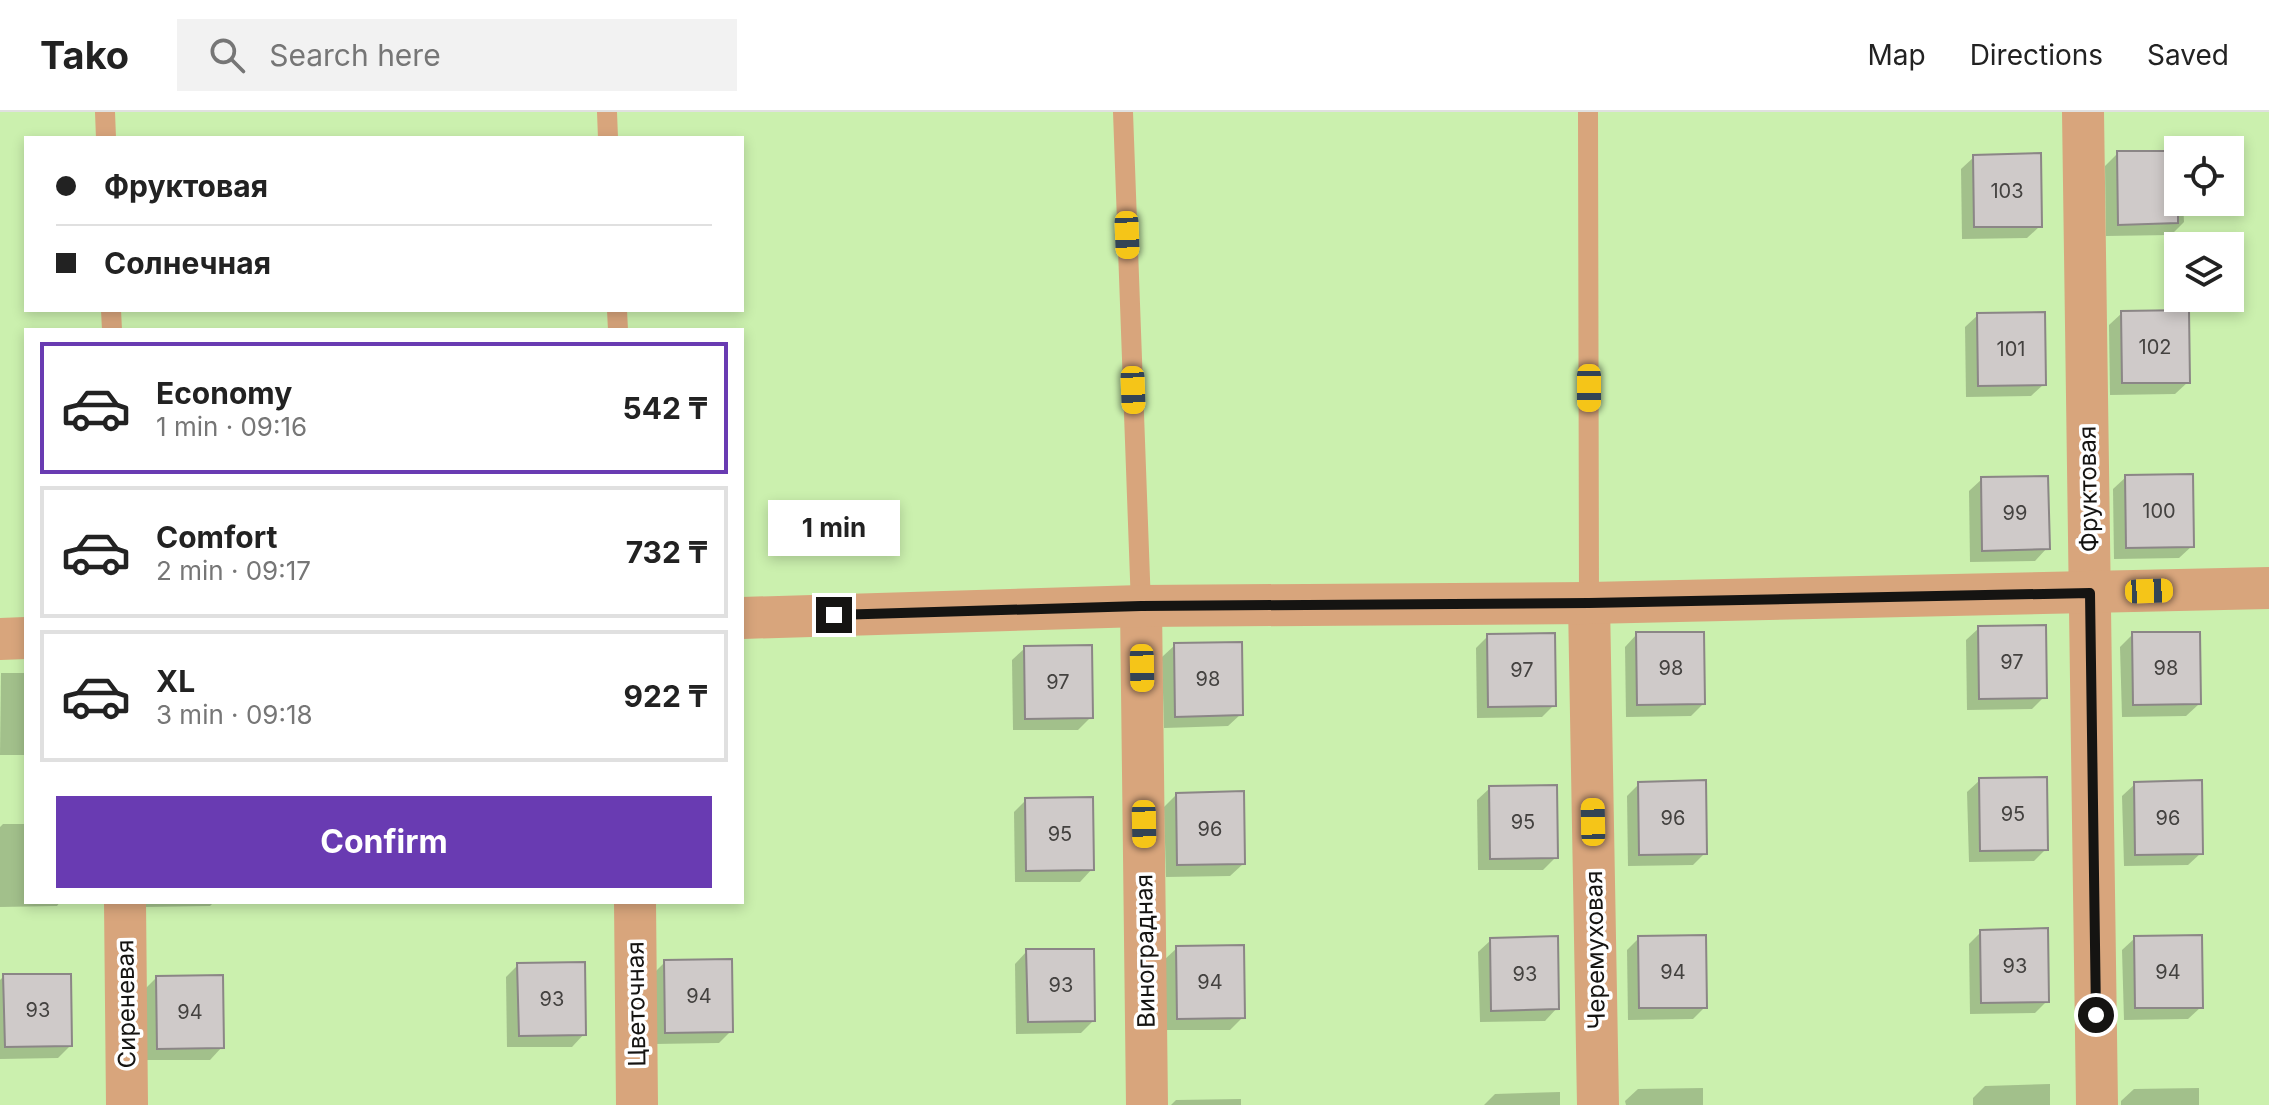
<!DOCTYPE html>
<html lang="en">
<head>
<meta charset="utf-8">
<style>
  body { margin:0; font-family:Inter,sans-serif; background:#f2f2f2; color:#222; height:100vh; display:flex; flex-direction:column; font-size:30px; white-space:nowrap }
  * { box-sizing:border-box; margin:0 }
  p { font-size:26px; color:#767676 }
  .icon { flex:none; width:44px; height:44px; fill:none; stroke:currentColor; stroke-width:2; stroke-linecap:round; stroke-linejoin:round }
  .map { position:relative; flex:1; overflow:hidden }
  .details { position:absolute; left:24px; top:216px; width:720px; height:576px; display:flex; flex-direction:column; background:#fff; border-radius:0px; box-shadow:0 4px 12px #0003 }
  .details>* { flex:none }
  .guide { position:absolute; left:24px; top:24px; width:720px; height:176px; border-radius:0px; box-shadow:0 4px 12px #0003; display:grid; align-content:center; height:176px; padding:0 32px; background:#fff }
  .tools { position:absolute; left:2164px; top:24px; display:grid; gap:16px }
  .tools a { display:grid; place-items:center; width:80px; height:80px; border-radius:0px; background:#fff; box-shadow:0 4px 12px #0003; font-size:40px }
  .end { position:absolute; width:36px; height:36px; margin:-18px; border:10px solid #151412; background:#fff; box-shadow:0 0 0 4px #fff }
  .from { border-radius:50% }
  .bubble { position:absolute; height:56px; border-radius:0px; background:#fff; box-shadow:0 4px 12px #0003; font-size:26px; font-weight:700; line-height:56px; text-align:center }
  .car { position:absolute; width:24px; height:48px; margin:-24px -12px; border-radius:10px; box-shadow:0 0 6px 2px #0007; background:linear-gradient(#f5c518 24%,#345 0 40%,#f5c518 0 76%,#345 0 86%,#f5c518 0) }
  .guide b { display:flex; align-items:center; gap:28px; height:76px; font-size:30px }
  .guide b+b { border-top:2px solid #e0e0e0 }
  .guide i { width:20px; height:20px; background:#222 }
  ul { padding:14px 0 0; list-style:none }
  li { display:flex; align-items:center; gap:24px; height:132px; margin:0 16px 12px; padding:0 16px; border:4px solid #e0e0e0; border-radius:0px }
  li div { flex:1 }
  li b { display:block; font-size:30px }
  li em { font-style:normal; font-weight:700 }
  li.current { border-color:#693bb2 }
  li>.icon { width:72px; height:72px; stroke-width:1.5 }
  .button { display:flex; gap:16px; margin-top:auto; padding:16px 32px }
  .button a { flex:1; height:92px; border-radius:0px; background:#693bb2; color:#fff; font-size:32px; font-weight:700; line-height:92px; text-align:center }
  header { display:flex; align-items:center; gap:48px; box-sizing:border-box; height:112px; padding:0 40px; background:#fff; border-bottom:2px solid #e0e0e0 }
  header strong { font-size:38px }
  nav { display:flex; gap:44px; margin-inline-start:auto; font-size:28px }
  .search { width:560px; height:72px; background:#f2f2f2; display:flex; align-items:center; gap:20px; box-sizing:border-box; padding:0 28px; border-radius:0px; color:#767676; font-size:30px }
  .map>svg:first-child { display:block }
</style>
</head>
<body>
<header>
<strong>Tako</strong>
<div class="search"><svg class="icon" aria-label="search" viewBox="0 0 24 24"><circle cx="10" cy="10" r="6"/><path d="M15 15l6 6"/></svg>Search here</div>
<nav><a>Map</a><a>Directions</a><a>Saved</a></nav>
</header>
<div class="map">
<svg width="2269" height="993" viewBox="0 0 2269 993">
  <rect width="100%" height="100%" fill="#fbf8f4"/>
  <path fill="#cbf0ae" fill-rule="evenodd" d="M0,0H2269V993H0ZM26,26H742V198H26ZM2178,38H2230V90H2178ZM2178,134H2230V186H2178ZM26,218H742V790H26Z"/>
  <g fill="#0003">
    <polygon points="2118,41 2178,41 2178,90 2183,90 2184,110 2171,123 2106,124 2105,54"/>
    <polygon points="1974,45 2040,114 2027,126 1962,127 1961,57"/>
    <polygon points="2122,201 2188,270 2175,282 2110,283 2109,213"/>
    <polygon points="1978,203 2044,272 2031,284 1966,285 1965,215"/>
    <polygon points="2126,365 2192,434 2179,446 2114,447 2113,377"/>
    <polygon points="1982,367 2047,436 2035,449 1970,450 1969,379"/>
    <polygon points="1979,516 2044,585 2032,597 1967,598 1966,528"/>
    <polygon points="1637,522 1703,592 1691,604 1626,605 1625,535"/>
    <polygon points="2133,522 2199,592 2186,604 2122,605 2120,535"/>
    <polygon points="1488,524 1554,593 1542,605 1477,606 1476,536"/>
    <polygon points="1175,533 1241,602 1228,614 1164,616 1162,545"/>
    <polygon points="1025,536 1091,605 1078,618 1013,618 1012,548"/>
    <polygon points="1,561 26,561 26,643 0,643"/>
    <polygon points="1980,668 2046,737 2034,749 1969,750 1967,680"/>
    <polygon points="1639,672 1705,741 1693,753 1628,754 1627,684"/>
    <polygon points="2135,672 2201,741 2188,753 2124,754 2122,684"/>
    <polygon points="1490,676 1556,745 1543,758 1478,758 1477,688"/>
    <polygon points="1177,682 1243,752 1230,764 1166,765 1164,695"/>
    <polygon points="1026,688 1092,757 1080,770 1015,770 1014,700"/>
    <polygon points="3,712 26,712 26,790 60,790 57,794 0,795 0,715"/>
    <polygon points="145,790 214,790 210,794 145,795"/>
    <polygon points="1981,820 2047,889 2035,901 1970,902 1969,832"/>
    <polygon points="1639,826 1705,895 1693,907 1628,908 1627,838"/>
    <polygon points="2135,826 2201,895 2188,907 2124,908 2122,838"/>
    <polygon points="1491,828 1557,896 1545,909 1480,910 1478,840"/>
    <polygon points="1177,836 1243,905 1230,918 1166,918 1164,848"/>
    <polygon points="1027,839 1093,909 1081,921 1016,922 1015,852"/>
    <polygon points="665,850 731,919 719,931 654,932 653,862"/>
    <polygon points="518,853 584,922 572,935 507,935 506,865"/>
    <polygon points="4,864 70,934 58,946 0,947 0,868"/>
    <polygon points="156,866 222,935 210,948 145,948 144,878"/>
    <polygon points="2050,972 2050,993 1973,993 1973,986 1985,974"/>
    <polygon points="1703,976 1703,993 1626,993 1625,989 1638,977"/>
    <polygon points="2199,976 2199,993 2121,993 2121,989 2134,977"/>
    <polygon points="1560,980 1560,993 1484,993 1495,982"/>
    <polygon points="1241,987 1241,993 1171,993 1176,988"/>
  </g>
  <g fill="#cfcac9" stroke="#8b8686" stroke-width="2">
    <polygon points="2117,39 2178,39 2178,111 2118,113"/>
    <polygon points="2041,41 2042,115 1974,115 1973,43"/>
    <polygon points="2189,198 2190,271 2122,271 2121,199"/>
    <polygon points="2045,200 2046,273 1978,274 1977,201"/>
    <polygon points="2193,362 2194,435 2126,436 2125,363"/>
    <polygon points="2048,364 2050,437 1982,439 1981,365"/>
    <polygon points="2046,513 2047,586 1979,587 1978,514"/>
    <polygon points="1636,520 1704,520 1705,592 1637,593"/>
    <polygon points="2132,520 2200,520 2201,592 2133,593"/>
    <polygon points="1555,521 1556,594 1488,595 1487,522"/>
    <polygon points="1242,530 1243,603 1175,605 1174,531"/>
    <polygon points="1092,533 1093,606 1025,607 1024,534"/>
    <polygon points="2047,665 2048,738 1980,739 1979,666"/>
    <polygon points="1706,668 1707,742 1639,743 1638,670"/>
    <polygon points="2202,668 2203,742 2135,743 2134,670"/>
    <polygon points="1557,673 1558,746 1490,747 1489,674"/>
    <polygon points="1244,679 1245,752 1177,753 1176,681"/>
    <polygon points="1093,685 1094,758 1026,759 1025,686"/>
    <polygon points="2048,816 2049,890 1981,891 1980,818"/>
    <polygon points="1706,823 1707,896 1639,896 1638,824"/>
    <polygon points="2202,823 2203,896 2135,896 2134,824"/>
    <polygon points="1558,824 1559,897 1491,899 1490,826"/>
    <polygon points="1244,833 1245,906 1177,907 1176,834"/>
    <polygon points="1026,837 1094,837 1095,909 1028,910"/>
    <polygon points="732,847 733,920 665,921 664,848"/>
    <polygon points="585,850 586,923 519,924 517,851"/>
    <polygon points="3,862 71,862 72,934 5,935"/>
    <polygon points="223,863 224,936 157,937 156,864"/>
  </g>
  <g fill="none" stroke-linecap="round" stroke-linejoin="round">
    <g stroke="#d8a57c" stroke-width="20">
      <polyline points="105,0 106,26"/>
      <polyline points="607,0 608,26"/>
      <polyline points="1123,0 1141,494"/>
      <polyline points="1588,0 1589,491"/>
      <polyline points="111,198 112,218"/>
      <polyline points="617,198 618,218"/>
    </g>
    <g stroke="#d8a57c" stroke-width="42">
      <polyline points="2083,0 2097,993"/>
      <polyline points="1589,491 1598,993"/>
      <polyline points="1141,494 1147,993"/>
      <polyline points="742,506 1141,494 1589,491 2269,476"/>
      <polyline points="0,527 26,526"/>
      <polyline points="125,790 127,993"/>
      <polyline points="635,790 637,993"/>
    </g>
  </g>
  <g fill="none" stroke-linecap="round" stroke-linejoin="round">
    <polyline stroke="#151412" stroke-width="10" points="834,503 1141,494 1589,491 2090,481 2096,903"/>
  </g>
  <g text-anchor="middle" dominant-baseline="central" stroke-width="7" stroke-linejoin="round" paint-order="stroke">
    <g font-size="20" fill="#444240">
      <text x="2007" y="79">103</text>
      <text x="2155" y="235">102</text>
      <text x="2011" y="237">101</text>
      <text x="2159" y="399">100</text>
      <text x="2015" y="401">99</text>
      <text x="2012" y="550">97</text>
      <text x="1671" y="556">98</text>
      <text x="2166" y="556">98</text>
      <text x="1522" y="558">97</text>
      <text x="1208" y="567">98</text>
      <text x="1058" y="570">97</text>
      <text x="2013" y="702">95</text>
      <text x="1673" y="706">96</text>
      <text x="2168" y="706">96</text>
      <text x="1523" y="710">95</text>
      <text x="1210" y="717">96</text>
      <text x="1060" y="722">95</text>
      <text x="2015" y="854">93</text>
      <text x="1673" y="860">94</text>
      <text x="2168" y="860">94</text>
      <text x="1525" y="862">93</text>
      <text x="1210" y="870">94</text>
      <text x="1061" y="873">93</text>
      <text x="699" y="884">94</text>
      <text x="552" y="887">93</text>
      <text x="38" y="898">93</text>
      <text x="190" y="900">94</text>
    </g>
    <g font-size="24" fill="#151412" stroke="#fff">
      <text transform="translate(2088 377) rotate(-91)">Фруктовая</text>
      <text transform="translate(1595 838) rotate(-91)">Черемуховая</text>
      <text transform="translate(1145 839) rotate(-91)">Виноградная</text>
      <text transform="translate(126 892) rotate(-91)">Сиреневая</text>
      <text transform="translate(636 892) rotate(-91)">Цветочная</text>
    </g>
  </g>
</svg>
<div class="tools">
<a><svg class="icon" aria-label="locate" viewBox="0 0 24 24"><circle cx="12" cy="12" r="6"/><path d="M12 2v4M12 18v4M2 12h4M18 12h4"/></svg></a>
<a><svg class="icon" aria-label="layers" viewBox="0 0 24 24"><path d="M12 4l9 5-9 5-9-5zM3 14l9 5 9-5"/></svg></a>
</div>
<i class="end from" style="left:2096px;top:903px"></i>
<i class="end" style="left:834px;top:503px"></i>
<div class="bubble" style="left:768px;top:388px;width:132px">1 min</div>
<i class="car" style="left:1127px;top:123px;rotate:178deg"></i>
<i class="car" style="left:1589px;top:276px;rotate:180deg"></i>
<i class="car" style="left:1133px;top:278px;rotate:178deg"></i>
<i class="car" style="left:2149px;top:479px;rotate:88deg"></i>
<i class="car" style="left:1142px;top:556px;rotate:179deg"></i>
<i class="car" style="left:1593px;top:710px;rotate:359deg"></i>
<i class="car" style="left:1144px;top:712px;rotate:179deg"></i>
<div class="guide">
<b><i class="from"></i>Фруктовая</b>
<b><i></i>Солнечная</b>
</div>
<section class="details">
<ul>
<li class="current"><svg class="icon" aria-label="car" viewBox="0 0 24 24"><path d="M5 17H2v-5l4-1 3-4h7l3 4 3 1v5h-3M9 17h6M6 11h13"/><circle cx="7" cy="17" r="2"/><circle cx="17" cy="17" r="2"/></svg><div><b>Economy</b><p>1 min · 09:16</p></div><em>542 ₸</em></li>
<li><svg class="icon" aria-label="car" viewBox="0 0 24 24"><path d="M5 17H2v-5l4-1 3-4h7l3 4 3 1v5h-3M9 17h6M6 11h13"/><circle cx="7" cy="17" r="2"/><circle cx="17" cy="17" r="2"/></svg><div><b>Comfort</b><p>2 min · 09:17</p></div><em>732 ₸</em></li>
<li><svg class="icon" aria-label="car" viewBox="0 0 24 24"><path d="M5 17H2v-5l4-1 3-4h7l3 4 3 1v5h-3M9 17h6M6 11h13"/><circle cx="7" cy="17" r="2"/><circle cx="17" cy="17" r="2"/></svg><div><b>XL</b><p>3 min · 09:18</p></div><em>922 ₸</em></li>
</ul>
<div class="button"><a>Confirm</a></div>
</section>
</div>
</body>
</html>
